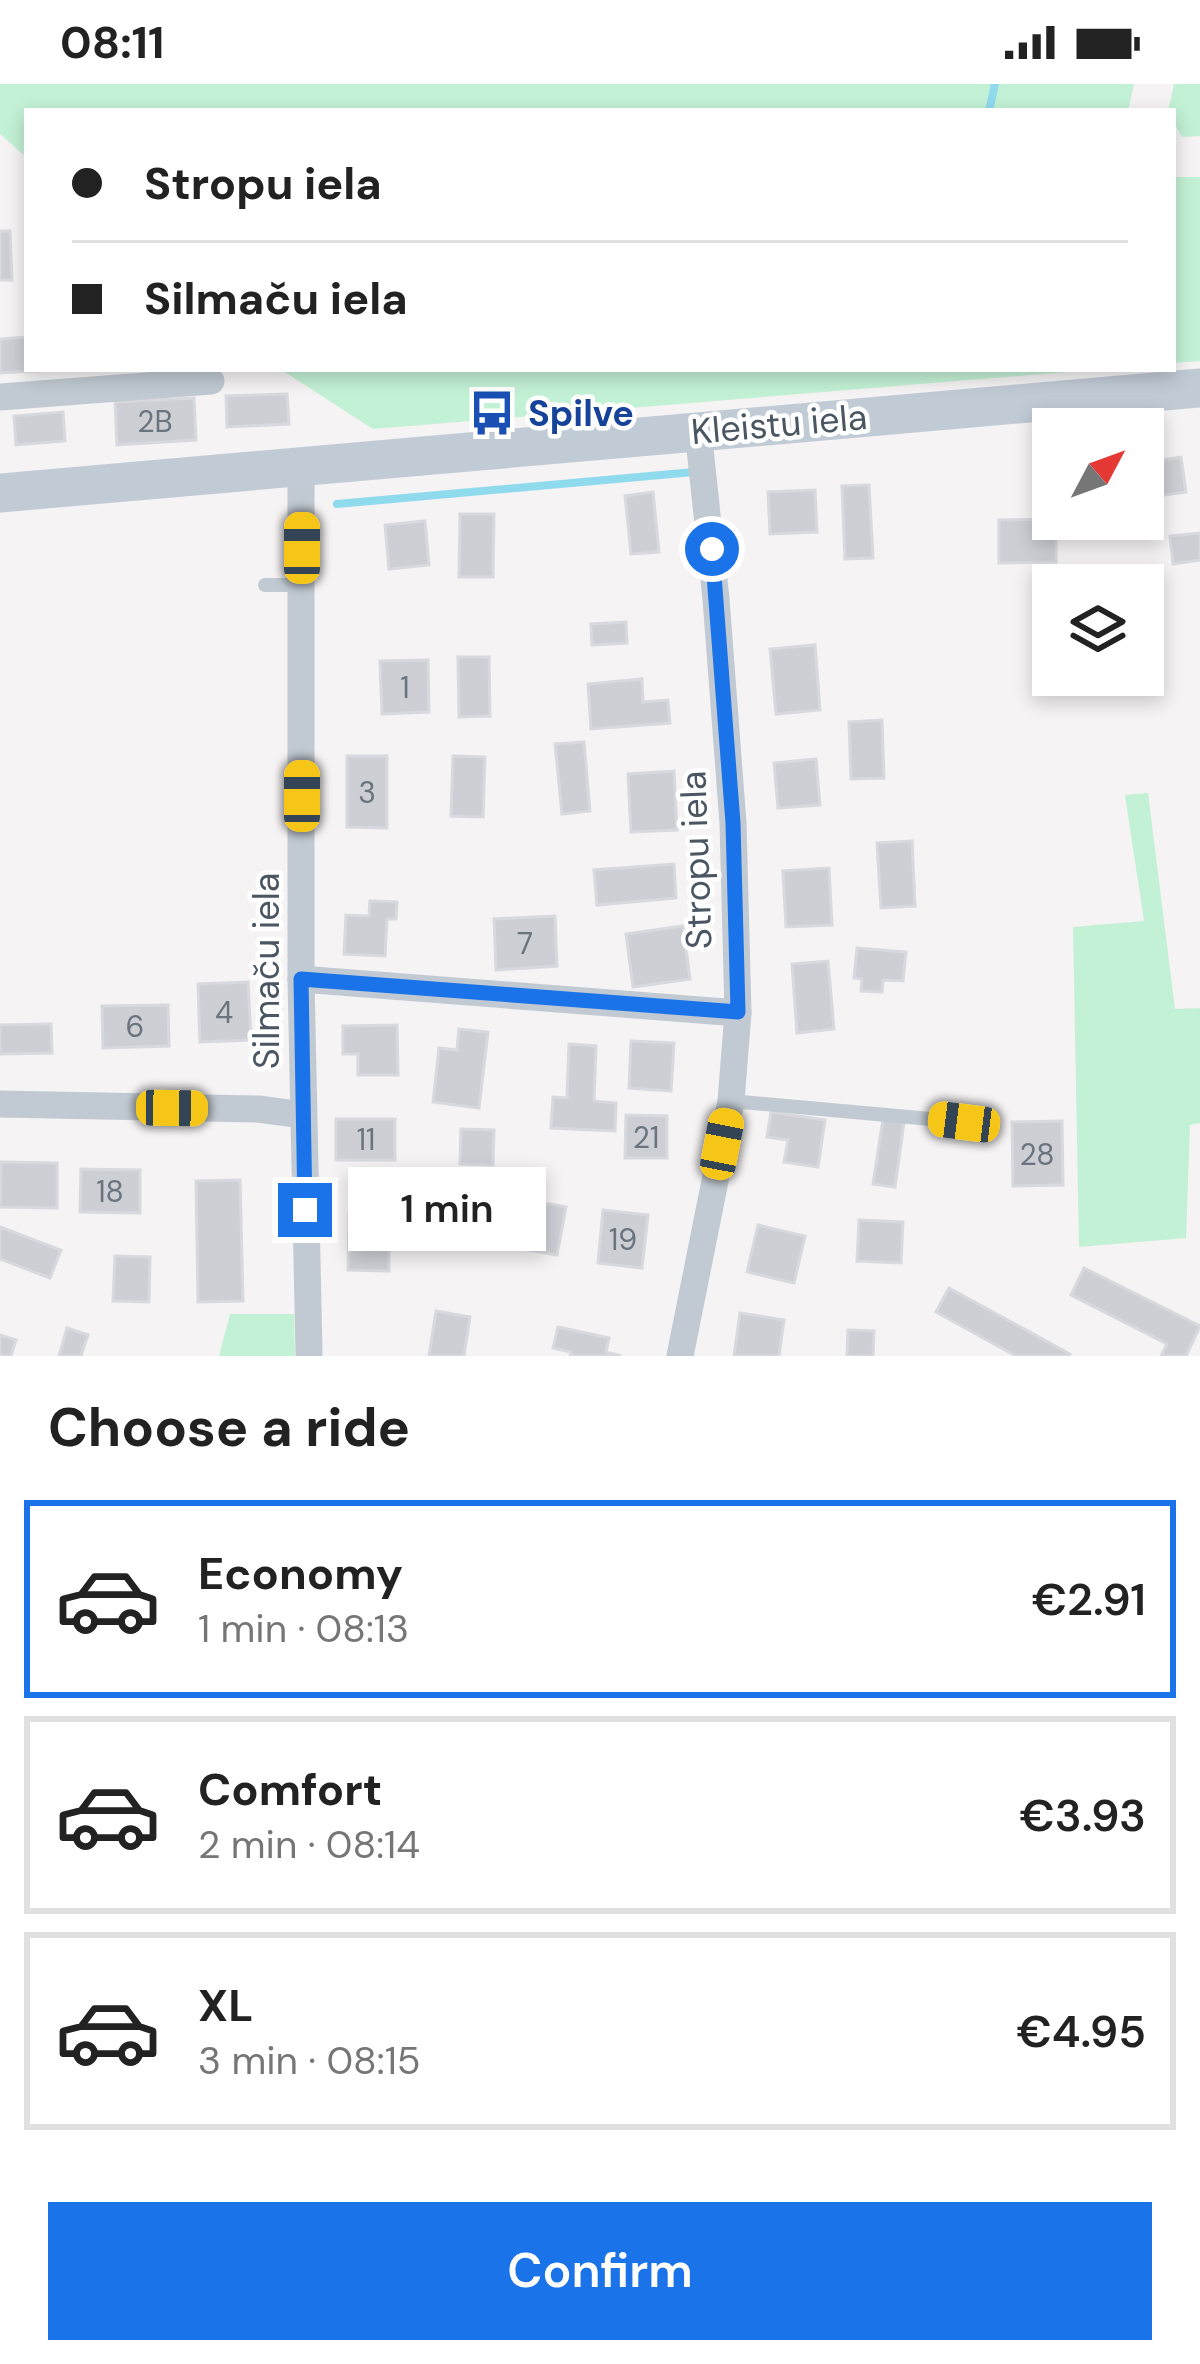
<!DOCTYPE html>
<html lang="en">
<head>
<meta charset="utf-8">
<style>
  body { margin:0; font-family:"DM Sans",sans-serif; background:#f2f2f2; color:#222; height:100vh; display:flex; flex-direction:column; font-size:45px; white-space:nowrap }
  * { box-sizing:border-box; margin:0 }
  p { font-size:39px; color:#767676 }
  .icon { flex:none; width:66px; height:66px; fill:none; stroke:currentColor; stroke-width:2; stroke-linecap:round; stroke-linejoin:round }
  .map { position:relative; height:1272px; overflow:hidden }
  .panel { display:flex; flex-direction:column; background:#fff; flex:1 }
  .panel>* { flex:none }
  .hud { position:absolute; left:24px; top:24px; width:1152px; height:264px; border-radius:0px; box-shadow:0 6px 18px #0003; display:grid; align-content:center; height:264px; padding:0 48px; background:#fff }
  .needle { width:78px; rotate:49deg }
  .controls { position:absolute; left:1032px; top:324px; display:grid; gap:24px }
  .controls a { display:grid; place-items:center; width:132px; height:132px; border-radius:0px; background:#fff; box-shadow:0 6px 18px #0003; font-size:60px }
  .end { position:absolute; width:54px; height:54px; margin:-27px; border:15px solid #1a73e8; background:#fff; box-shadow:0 0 0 6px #fff }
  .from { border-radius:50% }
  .bubble { position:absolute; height:84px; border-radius:0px; background:#fff; box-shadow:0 6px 18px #0003; font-size:39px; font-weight:600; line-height:84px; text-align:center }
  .car { position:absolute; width:36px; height:72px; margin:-36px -18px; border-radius:15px; box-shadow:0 0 9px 3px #0007; background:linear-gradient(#f5c518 24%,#345 0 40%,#f5c518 0 76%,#345 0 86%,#f5c518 0) }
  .hud b { display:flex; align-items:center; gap:42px; height:114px; font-size:45px }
  .hud b+b { border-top:3px solid #e0e0e0 }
  .hud i { width:30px; height:30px; background:#222 }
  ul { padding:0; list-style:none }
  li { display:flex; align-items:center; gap:36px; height:198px; margin:0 24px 18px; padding:0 24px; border:6px solid #e0e0e0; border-radius:0px }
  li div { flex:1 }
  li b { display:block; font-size:45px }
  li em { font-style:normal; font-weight:600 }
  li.current { border-color:#1a73e8 }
  li>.icon { width:108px; height:108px; stroke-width:1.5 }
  h2 { padding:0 48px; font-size:54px; line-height:144px }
  .primary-button { display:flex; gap:24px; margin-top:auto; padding:24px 48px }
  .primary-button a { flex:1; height:138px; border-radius:0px; background:#1a73e8; color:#fff; font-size:48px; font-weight:600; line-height:138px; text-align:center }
  .status { display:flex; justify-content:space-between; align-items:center; height:84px; padding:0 60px; background:#fff; direction:ltr }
  .status svg { height:33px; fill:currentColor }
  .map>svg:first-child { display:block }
</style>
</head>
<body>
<div class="status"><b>08:11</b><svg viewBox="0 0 49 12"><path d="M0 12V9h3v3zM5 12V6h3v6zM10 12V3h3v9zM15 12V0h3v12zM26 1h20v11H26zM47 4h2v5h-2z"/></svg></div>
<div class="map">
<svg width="1200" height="1272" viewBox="0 0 1200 1272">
  <rect width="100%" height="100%" fill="#f5f3f3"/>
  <g fill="#c3f1d5">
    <polygon points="0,0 1134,0 1128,27 27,27 27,74 0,50"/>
    <polygon points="1174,0 1200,0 1200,52 1182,53 1173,37 1173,27 1168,27"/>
    <polygon points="1173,93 1200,93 1200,277 1173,279"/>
    <polygon points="280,285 1104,285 373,345"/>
    <polygon points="1148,709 1175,925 1200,924 1200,1039 1190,1041 1186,1154 1079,1163 1073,843 1144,837 1125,711"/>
    <polygon points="230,1230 294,1230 295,1272 219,1272"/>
  </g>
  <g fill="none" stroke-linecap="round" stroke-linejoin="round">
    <g stroke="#90daee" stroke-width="8">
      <polyline points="989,27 995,0"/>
      <polyline points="337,420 694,388"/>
    </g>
  </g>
  <g fill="#cdcfd5" stroke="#d7d9de" stroke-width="3">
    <polygon points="0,147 10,147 12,196 0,196"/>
    <polygon points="27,253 27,285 49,286 0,289 0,255"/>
    <polygon points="287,310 289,340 227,343 226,312"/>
    <polygon points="194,314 196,356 117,361 115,318"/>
    <polygon points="63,328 65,357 16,361 14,332"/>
    <polygon points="1181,373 1186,408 1143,414 1143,379"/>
    <polygon points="869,401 873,474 845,475 842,402"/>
    <polygon points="815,406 817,448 770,450 768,408"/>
    <polygon points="653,408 659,468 631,470 625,412"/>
    <polygon points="460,430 494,430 493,493 459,493"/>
    <polygon points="1056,435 1056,478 999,479 999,436"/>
    <polygon points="425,437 429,481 389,485 385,441"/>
    <polygon points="1200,449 1200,476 1173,480 1170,452"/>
    <polygon points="626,538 627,559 592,561 591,540"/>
    <polygon points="815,561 820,626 776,630 770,565"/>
    <polygon points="458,573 489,573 490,632 459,633"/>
    <polygon points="428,576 429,628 382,630 380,577"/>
    <polygon points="642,595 643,618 668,616 670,639 591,645 588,600"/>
    <polygon points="882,636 884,694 851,695 849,638"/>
    <polygon points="584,658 590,727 562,730 555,660"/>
    <polygon points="347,672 387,672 387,744 347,743"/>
    <polygon points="453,672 485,673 483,733 451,732"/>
    <polygon points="816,675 820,721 778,724 774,679"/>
    <polygon points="674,687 677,746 631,748 628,690"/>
    <polygon points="912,757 915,822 881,824 877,759"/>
    <polygon points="674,780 676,814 597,821 594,786"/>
    <polygon points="829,784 832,841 786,843 783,787"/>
    <polygon points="370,817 397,818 396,835 387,835 385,872 344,870 346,831 369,832"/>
    <polygon points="555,832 557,882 496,886 494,835"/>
    <polygon points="683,842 690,895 633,903 626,850"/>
    <polygon points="857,864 906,868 903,897 883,896 882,908 861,907 862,895 854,894"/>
    <polygon points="828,877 834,945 797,949 792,880"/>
    <polygon points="248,898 251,956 200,958 198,900"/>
    <polygon points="168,921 169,962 103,964 102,922"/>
    <polygon points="51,940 52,969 0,970 0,941"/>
    <polygon points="397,941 398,991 358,991 358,970 343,970 343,942"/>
    <polygon points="459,945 488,948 479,1024 433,1018 439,964 457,966"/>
    <polygon points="631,957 674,959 671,1007 629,1004"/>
    <polygon points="569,960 596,962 594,1017 616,1019 615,1047 551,1044 553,1013 567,1014"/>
    <polygon points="771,1028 825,1036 818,1083 784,1078 788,1056 767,1053"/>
    <polygon points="626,1031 667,1032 667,1074 625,1074"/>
    <rect x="336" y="1035" width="59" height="41"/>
    <polygon points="883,1035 904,1038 895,1103 873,1100"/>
    <polygon points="1062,1037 1063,1101 1013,1102 1012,1038"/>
    <polygon points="461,1045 494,1046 493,1081 460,1080"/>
    <polygon points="1,1078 57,1079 57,1124 0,1123"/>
    <polygon points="81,1085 140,1086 140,1129 80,1128"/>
    <polygon points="240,1096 243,1217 198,1218 196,1097"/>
    <polygon points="532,1117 566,1123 557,1171 523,1165"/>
    <polygon points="603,1126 648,1131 642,1184 598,1179"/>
    <polygon points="349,1130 389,1130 389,1187 348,1186"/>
    <polygon points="408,1131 455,1137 453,1158 405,1152"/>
    <polygon points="859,1136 903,1138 901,1179 857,1177"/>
    <polygon points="758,1141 805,1152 794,1199 747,1188"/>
    <polygon points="0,1143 61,1166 50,1194 0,1175"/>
    <polygon points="115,1172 150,1173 149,1218 113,1217"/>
    <polygon points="1084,1184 1200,1242 1186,1272 1161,1272 1167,1260 1071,1211"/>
    <polygon points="949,1204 1070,1270 1069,1272 1016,1272 936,1228"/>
    <polygon points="436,1227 470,1233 464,1272 429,1272"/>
    <polygon points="740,1229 784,1236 779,1272 734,1272"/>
    <polygon points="558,1243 609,1254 606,1268 621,1272 570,1272 571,1268 553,1264"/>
    <polygon points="67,1244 88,1251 81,1272 59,1272"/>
    <polygon points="848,1246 874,1247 873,1272 847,1272"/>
    <polygon points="0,1251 16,1256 11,1272 0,1272"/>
  </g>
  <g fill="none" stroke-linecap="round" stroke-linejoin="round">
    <g stroke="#c1cad2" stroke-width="14">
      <polyline points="265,501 302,501"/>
      <polyline points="731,1017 964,1038"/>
    </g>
    <g stroke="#c1cad2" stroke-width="27">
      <polyline points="0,313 211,297"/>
      <polyline points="301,383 301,895 309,1269"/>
      <polyline points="301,895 738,929"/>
      <polyline points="0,1020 258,1025 303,1031"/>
      <polyline points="680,1272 731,1017 738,929 733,739 716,515 698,346"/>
    </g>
    <polyline stroke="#c1cbd6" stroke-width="39" points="0,409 1200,304"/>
  </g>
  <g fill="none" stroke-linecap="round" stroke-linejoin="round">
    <polyline stroke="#1a73e8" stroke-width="15" points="305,1126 301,895 738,928 733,739 712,465"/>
  </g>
  <defs>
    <g id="bus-bare" transform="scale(3.6)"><path d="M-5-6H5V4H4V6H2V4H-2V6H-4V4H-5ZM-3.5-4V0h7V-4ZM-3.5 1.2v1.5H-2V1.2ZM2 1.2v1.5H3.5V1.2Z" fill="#1a4fb4" stroke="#fff" stroke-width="2.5" paint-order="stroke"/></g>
  </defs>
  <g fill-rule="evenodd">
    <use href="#bus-bare" x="492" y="329"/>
  </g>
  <g text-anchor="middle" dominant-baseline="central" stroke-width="9" stroke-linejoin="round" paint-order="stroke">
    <g font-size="30" fill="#6b747e">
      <text x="155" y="337">2B</text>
      <text x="405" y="603">1</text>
      <text x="367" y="708">3</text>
      <text x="525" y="859">7</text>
      <text x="224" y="928">4</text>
      <text x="135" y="942">6</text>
      <text x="646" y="1053">21</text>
      <text x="366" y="1055">11</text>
      <text x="1037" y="1070">28</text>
      <text x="110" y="1107">18</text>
      <text x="623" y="1155">19</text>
    </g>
    <g font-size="36" font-weight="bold" fill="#164399" stroke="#fff" text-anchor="start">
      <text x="528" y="329">Spilve</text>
    </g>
    <g font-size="36" fill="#4a5661" stroke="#fff">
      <text transform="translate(779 340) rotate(-5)">Kleistu iela</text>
      <text transform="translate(696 776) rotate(-92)">Stropu iela</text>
      <text transform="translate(266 887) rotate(-90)">Silmaču iela</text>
    </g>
  </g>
</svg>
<div class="controls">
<a><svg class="needle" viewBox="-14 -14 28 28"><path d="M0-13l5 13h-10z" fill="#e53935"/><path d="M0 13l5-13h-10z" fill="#767676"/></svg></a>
<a><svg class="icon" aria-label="layers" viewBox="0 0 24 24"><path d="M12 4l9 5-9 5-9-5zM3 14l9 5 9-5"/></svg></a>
</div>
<i class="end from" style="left:712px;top:465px"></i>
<i class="end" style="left:305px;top:1126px"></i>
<div class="bubble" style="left:348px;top:1083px;width:198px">1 min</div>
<i class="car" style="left:302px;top:464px;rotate:0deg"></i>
<i class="car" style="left:302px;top:712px;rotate:0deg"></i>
<i class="car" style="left:172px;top:1024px;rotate:91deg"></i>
<i class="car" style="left:964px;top:1038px;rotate:277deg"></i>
<i class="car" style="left:722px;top:1060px;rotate:11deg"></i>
<div class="hud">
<b><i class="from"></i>Stropu iela</b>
<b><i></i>Silmaču iela</b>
</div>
</div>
<section class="panel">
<h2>Choose a ride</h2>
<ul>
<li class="current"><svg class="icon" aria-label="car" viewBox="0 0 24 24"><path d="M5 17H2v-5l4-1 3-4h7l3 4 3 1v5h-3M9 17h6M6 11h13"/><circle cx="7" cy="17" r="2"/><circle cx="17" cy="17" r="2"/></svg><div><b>Economy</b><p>1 min · 08:13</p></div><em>€2.91</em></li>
<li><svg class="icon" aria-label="car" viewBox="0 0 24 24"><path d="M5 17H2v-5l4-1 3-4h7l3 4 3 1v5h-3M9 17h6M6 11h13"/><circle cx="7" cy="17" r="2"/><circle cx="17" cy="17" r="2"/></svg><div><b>Comfort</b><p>2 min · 08:14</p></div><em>€3.93</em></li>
<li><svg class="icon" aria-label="car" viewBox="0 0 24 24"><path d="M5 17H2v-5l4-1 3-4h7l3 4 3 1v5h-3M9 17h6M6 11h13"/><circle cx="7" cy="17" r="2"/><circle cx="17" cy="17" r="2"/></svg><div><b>XL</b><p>3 min · 08:15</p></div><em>€4.95</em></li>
</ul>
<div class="primary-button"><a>Confirm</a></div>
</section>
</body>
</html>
